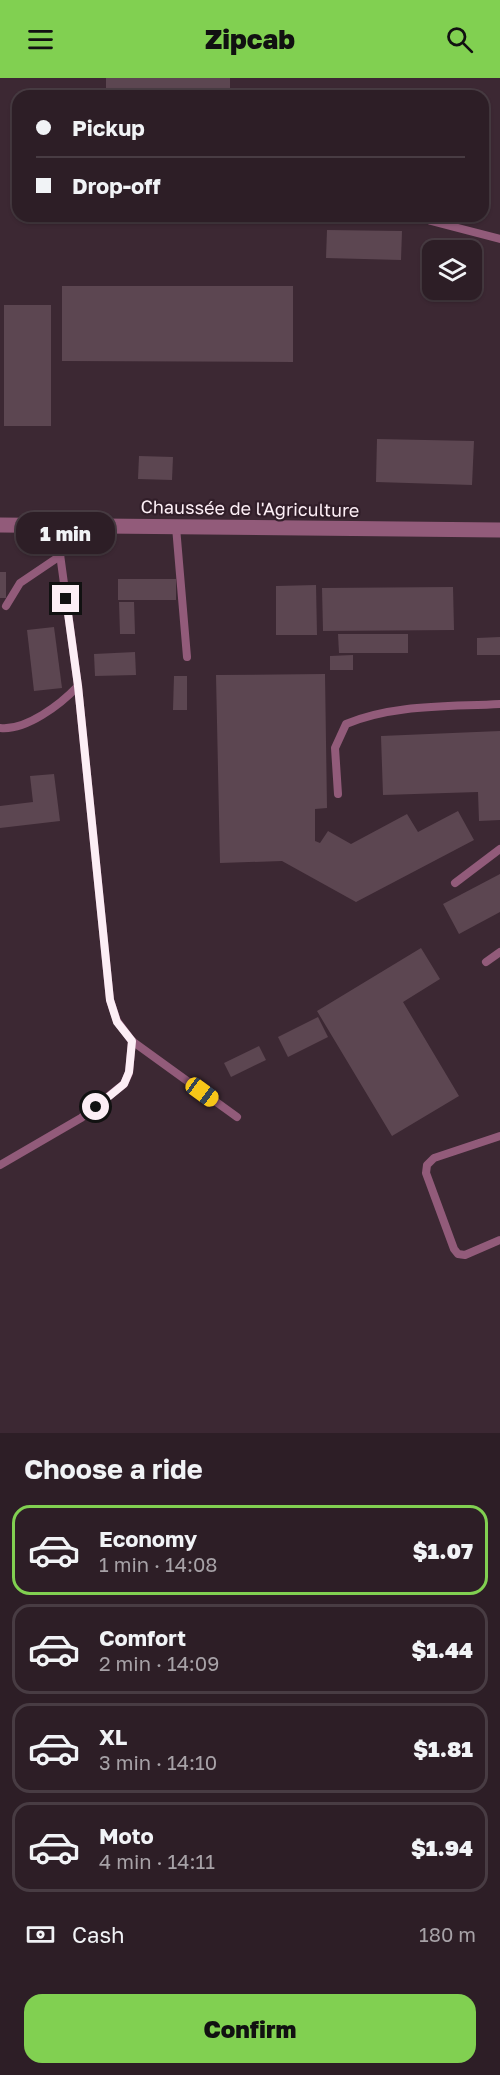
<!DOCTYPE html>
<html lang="en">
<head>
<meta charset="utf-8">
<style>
  body { margin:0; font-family:"Golos Text",sans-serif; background:#392b32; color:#f1f3f6; height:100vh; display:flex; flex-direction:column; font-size:22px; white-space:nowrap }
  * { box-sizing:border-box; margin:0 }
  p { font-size:20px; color:#a7a2a7 }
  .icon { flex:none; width:33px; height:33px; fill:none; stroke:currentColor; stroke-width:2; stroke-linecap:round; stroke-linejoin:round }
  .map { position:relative; height:1355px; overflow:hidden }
  .side { display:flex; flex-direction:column; background:#2d1e26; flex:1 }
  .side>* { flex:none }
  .banner { position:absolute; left:12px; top:12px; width:477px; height:132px; border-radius:18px; box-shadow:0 2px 4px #0004,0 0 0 2px #483c43; display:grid; align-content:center; height:132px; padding:0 24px; background:#2d1e26 }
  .controls { position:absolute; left:422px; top:162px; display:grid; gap:12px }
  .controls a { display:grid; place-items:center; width:60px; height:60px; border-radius:12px; background:#2d1e26; box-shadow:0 2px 4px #0004,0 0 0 2px #483c43; font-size:30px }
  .end { position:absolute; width:27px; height:27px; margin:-14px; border:8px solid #fceef5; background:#111; box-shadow:0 0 0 3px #111 }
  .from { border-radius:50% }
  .bubble { position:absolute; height:42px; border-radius:18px; background:#2d1e26; box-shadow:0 2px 4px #0004,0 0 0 2px #483c43; font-size:20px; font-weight:800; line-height:42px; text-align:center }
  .car { position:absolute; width:18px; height:36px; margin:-18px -9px; border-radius:8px; box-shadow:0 0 4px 2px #0007; background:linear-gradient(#f5c518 24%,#345 0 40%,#f5c518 0 76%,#345 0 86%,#f5c518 0) }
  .banner b { display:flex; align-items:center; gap:21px; height:57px; font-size:22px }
  .banner b+b { border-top:2px solid #483c43 }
  .banner i { width:15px; height:15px; background:#f1f3f6 }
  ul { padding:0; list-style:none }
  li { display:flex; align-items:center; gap:18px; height:90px; margin:0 12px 9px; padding:0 12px; border:3px solid #483c43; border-radius:18px }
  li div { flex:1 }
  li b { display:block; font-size:22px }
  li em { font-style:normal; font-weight:800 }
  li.active { border-color:#81d051 }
  li>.icon { width:54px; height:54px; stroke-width:1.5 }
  h2 { padding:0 24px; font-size:27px; line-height:72px }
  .pay { display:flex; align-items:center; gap:15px; height:66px; padding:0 24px; font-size:22px }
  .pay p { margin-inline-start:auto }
  .cta { display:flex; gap:12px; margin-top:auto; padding:12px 24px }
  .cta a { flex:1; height:69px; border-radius:18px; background:#81d051; color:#111; font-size:24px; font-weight:800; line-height:69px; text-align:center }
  header { display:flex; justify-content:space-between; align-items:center; height:78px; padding:0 24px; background:#81d051; color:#111; font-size:27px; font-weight:800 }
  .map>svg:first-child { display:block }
</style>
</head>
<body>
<header><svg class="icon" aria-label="menu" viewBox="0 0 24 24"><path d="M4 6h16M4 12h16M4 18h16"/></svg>Zipcab<svg class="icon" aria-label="search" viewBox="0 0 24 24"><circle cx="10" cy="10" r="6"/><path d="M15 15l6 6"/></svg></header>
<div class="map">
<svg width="500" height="1355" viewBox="0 0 500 1355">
  <rect width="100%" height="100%" fill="#3c2833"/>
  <g fill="#5c4651">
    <polygon points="106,0 230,0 230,18 106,14"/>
    <polygon points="327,152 402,153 401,182 326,180"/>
    <polygon points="62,208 293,208 293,284 62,283"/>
    <rect x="4" y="227" width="47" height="121"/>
    <polygon points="377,361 474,363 472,407 376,404"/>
    <polygon points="139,378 173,379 172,402 138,401"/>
    <rect x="0" y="494" width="6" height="26"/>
    <rect x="118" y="501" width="58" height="21"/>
    <polygon points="316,507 317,557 276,557 276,508"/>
    <polygon points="453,509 454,552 323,553 322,510"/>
    <polygon points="119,524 134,524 135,556 120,556"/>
    <polygon points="54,549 62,610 34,613 27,552"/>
    <polygon points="338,556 408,556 408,575 339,575"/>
    <polygon points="500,559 500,577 477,577 477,560"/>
    <polygon points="135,574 136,597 95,598 94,576"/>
    <polygon points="353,577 353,592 330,592 330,578"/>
    <polygon points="325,596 327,730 315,731 315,763 320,765 328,753 351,766 407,736 418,754 458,733 474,762 356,824 282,783 220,785 216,597"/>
    <polygon points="174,598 187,598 187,632 173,632"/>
    <polygon points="500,653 500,742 479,743 478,714 383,717 381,658"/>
    <polygon points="54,696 60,743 0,750 0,728 33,724 30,698"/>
    <polygon points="500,796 500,834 459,856 443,826"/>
    <polygon points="421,870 440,901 403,924 459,1018 392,1058 317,933"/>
    <polygon points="318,939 328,959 288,979 278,959"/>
    <polygon points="259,968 266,982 231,999 224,985"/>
  </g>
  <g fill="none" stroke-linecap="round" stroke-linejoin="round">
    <g stroke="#925b7a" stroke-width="8">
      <polyline points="418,138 431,143 500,161"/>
      <polyline points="56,447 78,608 110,922 117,943 132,963 237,1039"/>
      <polyline points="176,449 187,579"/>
      <polyline points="6,528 20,505 60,478"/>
      <path d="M0,650C26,653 61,626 78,608"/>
      <path d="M338,716L335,670L346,646C394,626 449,629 500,626"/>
      <polyline points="455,805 500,771"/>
      <polyline points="486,884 500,874"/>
      <polyline points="500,1058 434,1080 427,1087 426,1095 454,1171 458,1176 465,1177 500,1162"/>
      <polyline points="0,1087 81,1040 124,1006 129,995 132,963"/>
    </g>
    <polyline stroke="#925b7a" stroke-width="15" points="0,447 500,452"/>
  </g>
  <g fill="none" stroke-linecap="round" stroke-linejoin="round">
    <polyline stroke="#fceef5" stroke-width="8" points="66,521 78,608 110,922 117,944 132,963 129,994 124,1006 96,1029"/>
  </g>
  <g text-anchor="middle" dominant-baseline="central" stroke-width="4.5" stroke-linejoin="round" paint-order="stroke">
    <g font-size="18" fill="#fceef5" stroke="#311e29">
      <text transform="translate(250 430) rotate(1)">Chaussée de l'Agriculture</text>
    </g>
  </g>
</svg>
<div class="controls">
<a><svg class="icon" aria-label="layers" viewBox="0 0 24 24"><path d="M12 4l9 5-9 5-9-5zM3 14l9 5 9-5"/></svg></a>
</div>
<i class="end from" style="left:96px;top:1029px"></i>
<i class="end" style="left:66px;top:521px"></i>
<div class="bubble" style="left:16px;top:434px;width:99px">1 min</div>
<i class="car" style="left:202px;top:1014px;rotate:126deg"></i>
<div class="banner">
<b><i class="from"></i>Pickup</b>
<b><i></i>Drop-off</b>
</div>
</div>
<section class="side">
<h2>Choose a ride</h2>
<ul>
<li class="active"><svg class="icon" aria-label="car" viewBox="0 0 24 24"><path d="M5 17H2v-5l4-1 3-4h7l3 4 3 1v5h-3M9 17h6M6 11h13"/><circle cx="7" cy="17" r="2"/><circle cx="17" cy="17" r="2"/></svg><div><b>Economy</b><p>1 min · 14:08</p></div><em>$1.07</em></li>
<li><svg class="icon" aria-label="car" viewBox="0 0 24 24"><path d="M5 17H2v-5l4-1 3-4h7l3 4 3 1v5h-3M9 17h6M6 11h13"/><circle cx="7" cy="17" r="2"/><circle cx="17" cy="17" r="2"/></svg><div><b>Comfort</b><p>2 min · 14:09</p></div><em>$1.44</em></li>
<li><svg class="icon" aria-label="car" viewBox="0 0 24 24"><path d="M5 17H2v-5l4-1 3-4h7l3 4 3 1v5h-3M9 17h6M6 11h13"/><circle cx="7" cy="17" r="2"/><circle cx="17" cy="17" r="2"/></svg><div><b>XL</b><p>3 min · 14:10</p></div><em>$1.81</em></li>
<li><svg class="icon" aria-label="car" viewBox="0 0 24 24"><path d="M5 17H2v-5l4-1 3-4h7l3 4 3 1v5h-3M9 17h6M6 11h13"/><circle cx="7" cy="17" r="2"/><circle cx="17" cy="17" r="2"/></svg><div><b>Moto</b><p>4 min · 14:11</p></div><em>$1.94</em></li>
</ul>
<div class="pay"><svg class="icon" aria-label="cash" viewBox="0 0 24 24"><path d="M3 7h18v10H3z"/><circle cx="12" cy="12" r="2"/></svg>Cash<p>180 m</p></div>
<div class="cta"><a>Confirm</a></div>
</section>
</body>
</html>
